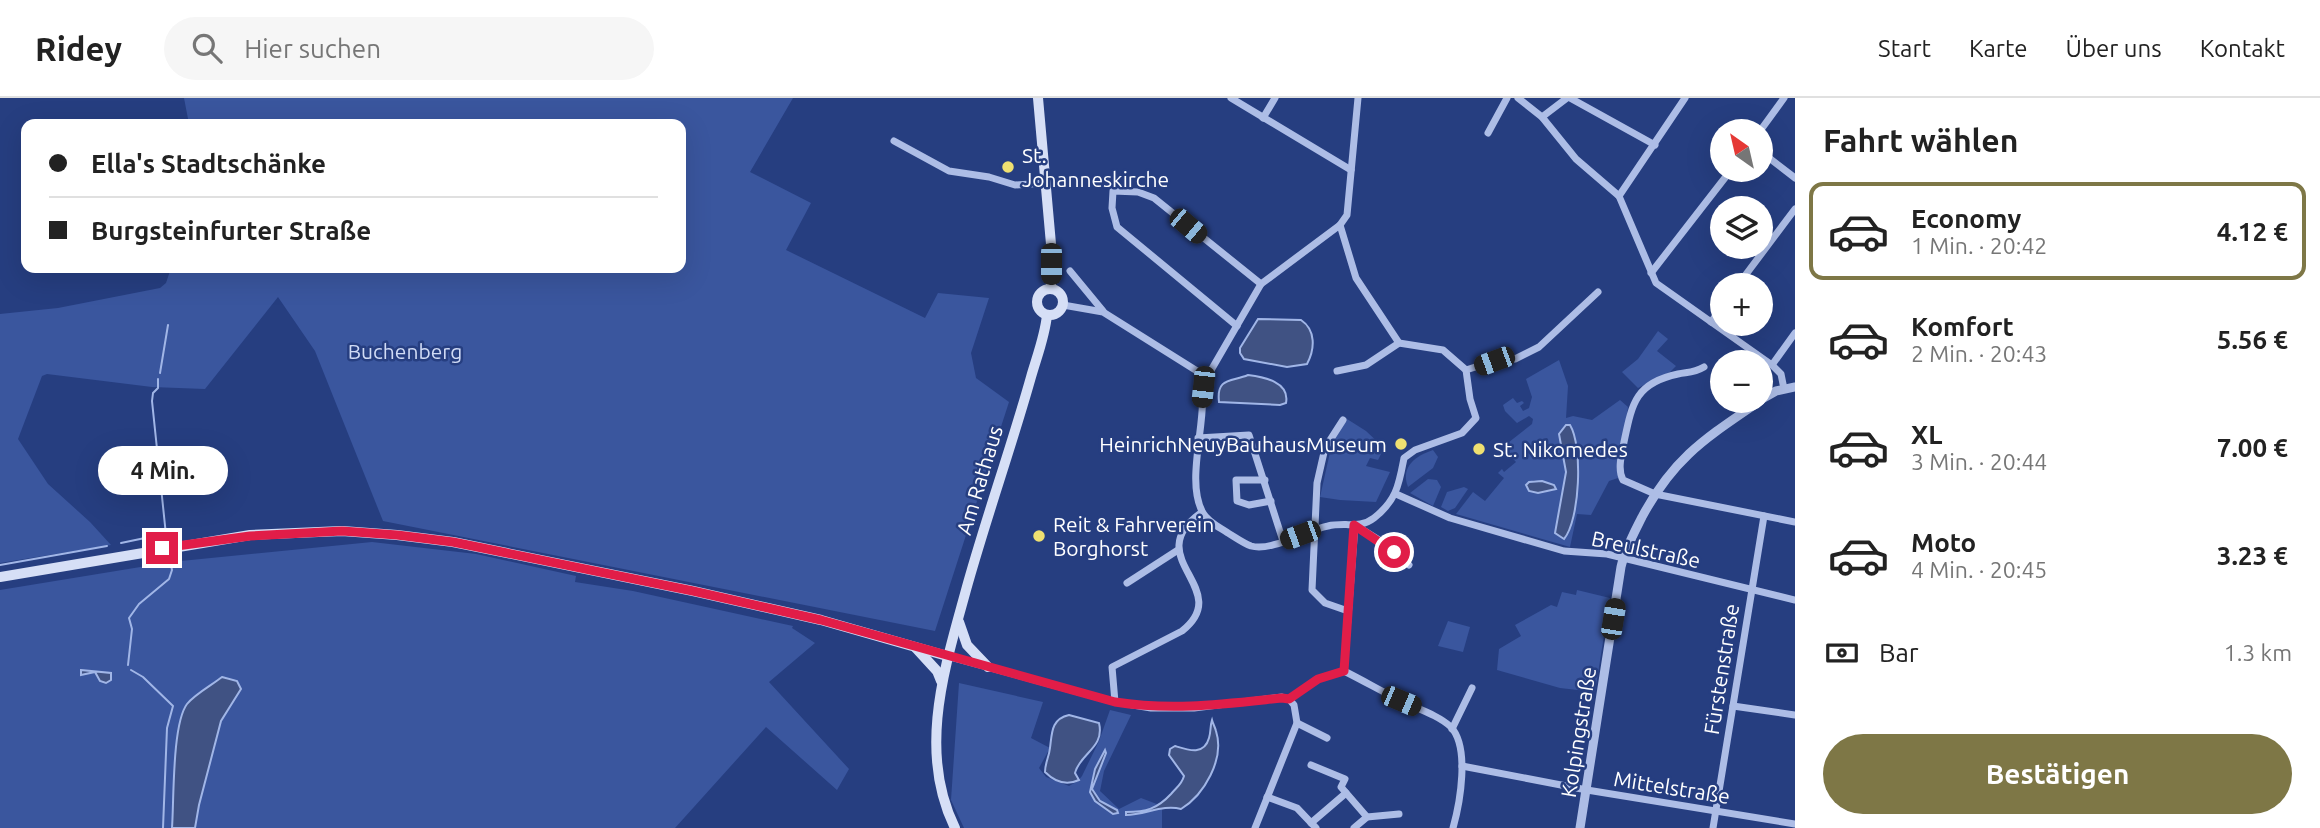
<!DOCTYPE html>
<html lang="de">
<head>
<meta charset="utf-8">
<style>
  body { margin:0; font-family:Ubuntu,sans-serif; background:#f6f6f6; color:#222; height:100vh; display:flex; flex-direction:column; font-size:26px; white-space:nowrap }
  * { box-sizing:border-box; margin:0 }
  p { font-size:23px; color:#767676 }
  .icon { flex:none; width:38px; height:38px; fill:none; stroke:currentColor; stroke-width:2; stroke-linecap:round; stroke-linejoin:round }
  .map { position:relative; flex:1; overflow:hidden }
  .side { display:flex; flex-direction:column; background:#fff; width:525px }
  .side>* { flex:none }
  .guide { position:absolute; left:21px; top:21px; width:665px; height:154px; border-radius:14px; box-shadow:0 7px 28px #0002; display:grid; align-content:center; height:154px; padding:0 28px; background:#fff }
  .needle { width:46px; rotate:326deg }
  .buttons { position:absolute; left:1710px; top:21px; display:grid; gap:14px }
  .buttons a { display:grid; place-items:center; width:63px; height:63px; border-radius:50%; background:#fff; box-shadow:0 7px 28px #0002; font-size:35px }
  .end { position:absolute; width:32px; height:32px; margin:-16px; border:9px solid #e11d48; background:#fff; box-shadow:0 0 0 4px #fff }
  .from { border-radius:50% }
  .bubble { position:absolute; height:49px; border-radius:24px; background:#fff; box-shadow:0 7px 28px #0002; font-size:23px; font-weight:700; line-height:49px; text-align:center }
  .car { position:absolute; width:21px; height:42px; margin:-21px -10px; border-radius:9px; box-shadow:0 0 5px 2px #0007; background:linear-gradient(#222 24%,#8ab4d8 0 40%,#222 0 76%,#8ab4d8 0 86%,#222 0) }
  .guide b { display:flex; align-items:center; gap:24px; height:66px; font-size:26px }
  .guide b+b { border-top:2px solid #e0e0e0 }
  .guide i { width:18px; height:18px; background:#222 }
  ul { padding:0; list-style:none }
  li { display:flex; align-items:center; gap:21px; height:98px; margin:0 14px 10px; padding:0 14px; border:4px solid transparent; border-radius:14px }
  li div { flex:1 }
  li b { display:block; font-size:26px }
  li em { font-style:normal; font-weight:700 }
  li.on { border-color:#7e7746 }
  li>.icon { width:63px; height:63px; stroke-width:1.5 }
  h2 { padding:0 28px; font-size:32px; line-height:84px }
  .pay { display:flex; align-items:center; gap:18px; height:77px; padding:0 28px; font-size:26px }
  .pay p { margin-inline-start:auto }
  .button { display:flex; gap:14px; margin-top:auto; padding:14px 28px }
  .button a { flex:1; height:80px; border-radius:42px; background:#7e7746; color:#fff; font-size:28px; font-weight:700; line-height:80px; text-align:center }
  header { display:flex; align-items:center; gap:42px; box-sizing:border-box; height:98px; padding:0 35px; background:#fff; border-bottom:2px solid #e0e0e0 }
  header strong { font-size:33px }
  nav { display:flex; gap:38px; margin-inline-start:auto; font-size:24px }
  .search { width:490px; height:63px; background:#f6f6f6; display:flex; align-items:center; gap:18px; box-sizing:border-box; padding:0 24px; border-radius:38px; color:#767676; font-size:26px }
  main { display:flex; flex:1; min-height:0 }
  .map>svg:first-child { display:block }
</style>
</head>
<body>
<header>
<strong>Ridey</strong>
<div class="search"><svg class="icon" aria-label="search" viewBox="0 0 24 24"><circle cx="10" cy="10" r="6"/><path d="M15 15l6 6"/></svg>Hier suchen</div>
<nav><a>Start</a><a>Karte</a><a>Über uns</a><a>Kontakt</a></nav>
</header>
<main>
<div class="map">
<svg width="1795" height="730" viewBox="0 0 1795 730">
  <rect width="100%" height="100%" fill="#263e80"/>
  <g fill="#3a569e" fill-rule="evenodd">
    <polygon points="184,0 793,0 750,74 811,105 786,152 925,220 938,195 989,200 971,255 976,280 1009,304 935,533 383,423 315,253 278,199 205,291 152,289 47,276 42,278 18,341 48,386 90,424 111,447 0,465 0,216 58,210 160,190 166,185 171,170 681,170 681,26 189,26"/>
    <polygon points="1658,233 1668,241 1657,253 1676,268 1670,274 1638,290 1622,274 1638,261"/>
    <path d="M1559,262L1568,288L1566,320L1573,318L1592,322L1620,302L1628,309L1618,380L1609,383L1591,417L1577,416L1570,449L1456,416L1473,394L1485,403L1504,380L1498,375L1502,371L1504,374L1516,364L1504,351V348L1532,326L1533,321L1529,318L1517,325L1505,313L1503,307L1513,300L1517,305L1522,303L1524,305L1520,308L1523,313L1529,310L1532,299L1526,281ZM1566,327C1585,348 1577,389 1574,416L1565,383L1566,362L1559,336ZM1534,382L1554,387L1556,391L1538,395L1527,385Z"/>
    <polygon points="1347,321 1366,333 1384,350 1378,362 1370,360 1366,368 1390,374 1376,404 1340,402 1320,399 1331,350 1328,348"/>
    <path d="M1433,352L1438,359L1433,370L1408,389C1400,368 1416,358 1433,352Z"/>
    <polygon points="1428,381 1437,382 1441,389 1433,408 1410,395"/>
    <polygon points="1464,389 1468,391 1455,410 1448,413 1441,409 1447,394"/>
    <polygon points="372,444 476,456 576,478 575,484 633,493 793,528 792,530 815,545 769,584 849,671 837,692 766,629 675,730 195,730 199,707 221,623 241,591 181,620 176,655 172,730 0,730 0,492 171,464"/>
    <polygon points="1577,492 1610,500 1595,594 1560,590 1497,572 1499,551 1521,538 1515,527 1551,507 1557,509 1562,494 1576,497"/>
    <polygon points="1448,523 1470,529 1463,554 1438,548"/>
    <polygon points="959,585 1043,604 1031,640 1050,650 1039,670 1046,679 1069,688 1078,683 1082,678 1099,643 1110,612 1131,617 1104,673 1100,693 1119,711 1141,700 1162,708 1162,730 964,730 951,702"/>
  </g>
  <g fill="#405283" stroke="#a1b6e7" stroke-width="2">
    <path d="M1258,221L1301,222C1316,232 1315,251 1307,266L1287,269L1244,261L1240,255V250Z"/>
    <path d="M1248,277C1264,279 1290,284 1286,305L1280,307L1219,304C1216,279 1232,284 1248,277Z"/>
    <path d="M1566,327H1570C1583,348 1580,422 1564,441L1555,435L1566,374L1559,336Z"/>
    <polygon points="1542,383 1554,387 1556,391 1538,395 1529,393 1526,387 1529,384"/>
    <polygon points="81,572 111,575 111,582 106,585 100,583 95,574 81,577"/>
    <path d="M222,579L237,583L241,591L221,623L199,707L195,730H172C174,703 172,626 187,606C195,596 212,587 222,579Z"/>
    <path d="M1069,617L1099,625C1105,650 1080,655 1075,675L1079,682C1066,688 1054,683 1045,674C1045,665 1049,659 1050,650C1052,635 1051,621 1069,617Z"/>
    <path d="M1212,622C1213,626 1215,629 1216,633C1225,661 1204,697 1181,711C1163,706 1145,717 1126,717V714C1146,714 1157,711 1171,696C1177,689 1182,686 1184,678L1169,657L1170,651L1175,648C1188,652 1204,658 1209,640C1211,634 1210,628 1212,622Z"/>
    <polygon points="1105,652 1106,655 1092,691 1100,703 1117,712 1118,715 1113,716 1095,703 1090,694 1095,671"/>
  </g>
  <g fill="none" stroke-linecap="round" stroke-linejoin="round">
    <g stroke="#a1b6e7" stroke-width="2">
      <polyline points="160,275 168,227"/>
      <polyline points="158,281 158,290 153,295 152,303 166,437"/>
      <polyline points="121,445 164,436"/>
      <polyline points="0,467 107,448"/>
      <polyline points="128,567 132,531 129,520 139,506 169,481 172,472 170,461"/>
      <polyline points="131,572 143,579 173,608 167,630 163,730"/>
    </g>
    <g stroke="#adbde6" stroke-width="7">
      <polyline points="1231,0 1351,72"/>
      <polyline points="1518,0 1542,19 1576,61 1619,98 1656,185 1772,267 1781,276 1784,291"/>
      <polyline points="1570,0 1655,47"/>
      <polyline points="1542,19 1567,0"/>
      <polyline points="1263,20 1275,0"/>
      <polyline points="1760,33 1784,0"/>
      <polyline points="1488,35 1507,0"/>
      <polyline points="894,43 949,73 989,79 1015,87 1046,85"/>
      <polyline points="1760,53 1795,80"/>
      <polyline points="1619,98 1685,0"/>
      <polyline points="1340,127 1356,180 1399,245 1443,252 1466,272"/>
      <polyline points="1070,173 1103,213"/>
      <polyline points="1651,175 1731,72"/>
      <polyline points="1738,187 1795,111"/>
      <path d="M1063,207L1103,214L1197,273C1215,306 1182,378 1203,415C1208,424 1219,429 1228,435C1235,439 1243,445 1251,448C1272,454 1306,432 1328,428C1344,424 1360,431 1374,420C1397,402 1399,386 1404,360L1415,352L1462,335L1476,320L1470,301L1466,272"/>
      <polyline points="1711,224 1722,209"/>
      <polyline points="1237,228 1117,129 1112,110 1113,93 1138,94 1154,100 1261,186"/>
      <polyline points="1772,267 1795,235"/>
      <path d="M1704,269C1694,275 1688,274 1678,276C1635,285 1632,306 1624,344C1622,355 1617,371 1623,382L1655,396L1795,424"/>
      <polyline points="1466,272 1494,263 1515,261 1539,249 1598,194"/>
      <polyline points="1337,273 1366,267 1399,245"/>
      <polyline points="1202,282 1210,274 1261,186 1340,127 1347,117 1358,0"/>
      <polyline points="1343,322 1325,350 1317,385 1312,492 1325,505 1348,513"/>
      <polyline points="1198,340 1249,337 1283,443"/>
      <polyline points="1265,382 1236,382 1237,403 1249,407 1271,403"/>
      <polyline points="1396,396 1450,420 1564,453 1607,456 1795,502"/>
      <polyline points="1355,427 1379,442 1409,467"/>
      <polyline points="1127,485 1178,452"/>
      <polyline points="947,558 1115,604 1151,610 1194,610 1282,599 1289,601 1318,581 1344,573"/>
      <path d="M1344,573C1364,583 1383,594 1403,604C1418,611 1438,617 1451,629C1470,650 1460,705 1453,730"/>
      <polyline points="1344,573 1355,427"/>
      <path d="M1115,604L1112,569L1182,533C1236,490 1137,460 1202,414"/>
      <polyline points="1733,608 1795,617"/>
      <polyline points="1297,625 1327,640"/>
      <polyline points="1452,631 1472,590"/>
      <polyline points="1311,667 1345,681 1341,689 1367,719"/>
      <polyline points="1462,668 1587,692 1795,726"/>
      <polyline points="1267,699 1297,710 1316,730"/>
      <polyline points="1311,725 1346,695"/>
      <polyline points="1255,730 1297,625 1294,607 1289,601"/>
      <polyline points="1354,730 1367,719 1399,716"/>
      <polyline points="1713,730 1764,418"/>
    </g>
    <g stroke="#adbde6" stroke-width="9">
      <polyline points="1760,302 1776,293 1795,289"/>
      <path d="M1580,730L1621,469C1625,451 1634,435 1642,419C1674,359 1706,340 1760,303"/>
    </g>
    <g stroke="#d6dff6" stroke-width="10">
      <polyline points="1038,0 1051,146 1051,190"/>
      <circle cx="1050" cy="204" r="13"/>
      <polyline points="0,479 250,437 342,433 397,437 453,444 693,493 821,522 947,558"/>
      <polyline points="959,524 967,547 988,569"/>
      <polyline points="915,549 937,573 941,583"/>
      <path d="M955,730C917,653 945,569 966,492C986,420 1011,350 1031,279C1037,258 1045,238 1047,217"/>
    </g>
  </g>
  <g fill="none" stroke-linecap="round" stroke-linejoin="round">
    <path stroke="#e11d48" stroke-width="9" d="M162,450L250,438L342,433L397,437L453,444L693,493L821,522L1115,604C1173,613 1224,606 1282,600L1289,601L1318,581L1344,573L1354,427L1394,454"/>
  </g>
  <g fill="#efe071" stroke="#263e80" stroke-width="2.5">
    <circle cx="1008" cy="69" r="7"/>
    <circle cx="1401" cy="346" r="7"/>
    <circle cx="1479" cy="351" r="7"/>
    <circle cx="1039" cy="438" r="7"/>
  </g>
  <g text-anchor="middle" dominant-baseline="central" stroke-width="5" stroke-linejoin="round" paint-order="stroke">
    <g font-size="21" fill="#fff" stroke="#263e80" text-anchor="start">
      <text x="1022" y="57">St.<tspan x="1022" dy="24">Johanneskirche</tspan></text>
      <text x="1387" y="346" text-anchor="end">HeinrichNeuyBauhausMuseum</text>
      <text x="1493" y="351">St. Nikomedes</text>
      <text x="1053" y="426">Reit &amp; Fahrverein<tspan x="1053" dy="24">Borghorst</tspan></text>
    </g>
    <g font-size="21" fill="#d0dbf5" stroke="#263e80">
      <text x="405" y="253">Buchenberg</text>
    </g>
    <g font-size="21" fill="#fff" stroke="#263e80">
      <text transform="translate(979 382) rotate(-73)">Am Rathaus</text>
      <text transform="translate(1646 451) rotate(12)">Breulstraße</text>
      <text transform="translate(1721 571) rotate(-81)">Fürstenstraße</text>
      <text transform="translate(1578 634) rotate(-81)">Kolpingstraße</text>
      <text transform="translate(1672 689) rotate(9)">Mittelstraße</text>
    </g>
  </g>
</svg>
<div class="buttons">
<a><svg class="needle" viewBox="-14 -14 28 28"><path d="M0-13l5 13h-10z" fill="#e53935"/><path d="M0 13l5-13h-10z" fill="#767676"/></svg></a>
<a><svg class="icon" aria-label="layers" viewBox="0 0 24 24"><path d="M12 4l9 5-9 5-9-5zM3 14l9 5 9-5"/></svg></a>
<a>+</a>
<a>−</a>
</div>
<i class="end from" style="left:1394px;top:454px"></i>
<i class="end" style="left:162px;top:450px"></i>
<div class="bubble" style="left:98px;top:348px;width:130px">4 Min.</div>
<i class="car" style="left:1188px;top:128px;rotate:130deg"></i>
<i class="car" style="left:1051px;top:166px;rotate:180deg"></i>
<i class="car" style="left:1494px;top:263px;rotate:250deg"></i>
<i class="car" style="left:1203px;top:289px;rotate:186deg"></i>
<i class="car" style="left:1300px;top:437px;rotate:250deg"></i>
<i class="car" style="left:1613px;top:521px;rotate:9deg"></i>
<i class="car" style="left:1401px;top:603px;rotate:113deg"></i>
<div class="guide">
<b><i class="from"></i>Ella's Stadtschänke</b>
<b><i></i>Burgsteinfurter Straße</b>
</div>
</div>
<section class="side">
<h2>Fahrt wählen</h2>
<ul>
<li class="on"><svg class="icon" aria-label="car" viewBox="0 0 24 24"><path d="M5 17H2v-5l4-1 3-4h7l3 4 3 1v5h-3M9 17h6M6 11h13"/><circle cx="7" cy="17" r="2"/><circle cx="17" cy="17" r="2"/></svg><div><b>Economy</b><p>1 Min. · 20:42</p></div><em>4.12 €</em></li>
<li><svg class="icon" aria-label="car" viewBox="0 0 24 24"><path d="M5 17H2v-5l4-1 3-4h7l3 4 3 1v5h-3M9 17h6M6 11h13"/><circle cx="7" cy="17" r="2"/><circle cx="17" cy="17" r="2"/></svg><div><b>Komfort</b><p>2 Min. · 20:43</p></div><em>5.56 €</em></li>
<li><svg class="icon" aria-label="car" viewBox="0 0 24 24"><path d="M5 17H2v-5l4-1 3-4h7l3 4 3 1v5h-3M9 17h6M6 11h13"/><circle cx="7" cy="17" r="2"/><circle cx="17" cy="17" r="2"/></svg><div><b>XL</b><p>3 Min. · 20:44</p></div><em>7.00 €</em></li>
<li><svg class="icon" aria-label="car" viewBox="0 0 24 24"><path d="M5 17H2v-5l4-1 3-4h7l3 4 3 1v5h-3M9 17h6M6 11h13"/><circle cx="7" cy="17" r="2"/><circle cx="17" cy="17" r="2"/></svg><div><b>Moto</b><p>4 Min. · 20:45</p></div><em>3.23 €</em></li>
</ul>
<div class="pay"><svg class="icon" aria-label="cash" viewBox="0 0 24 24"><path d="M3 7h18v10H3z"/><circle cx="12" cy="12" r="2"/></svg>Bar<p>1.3 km</p></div>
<div class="button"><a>Bestätigen</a></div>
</section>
</main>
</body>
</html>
